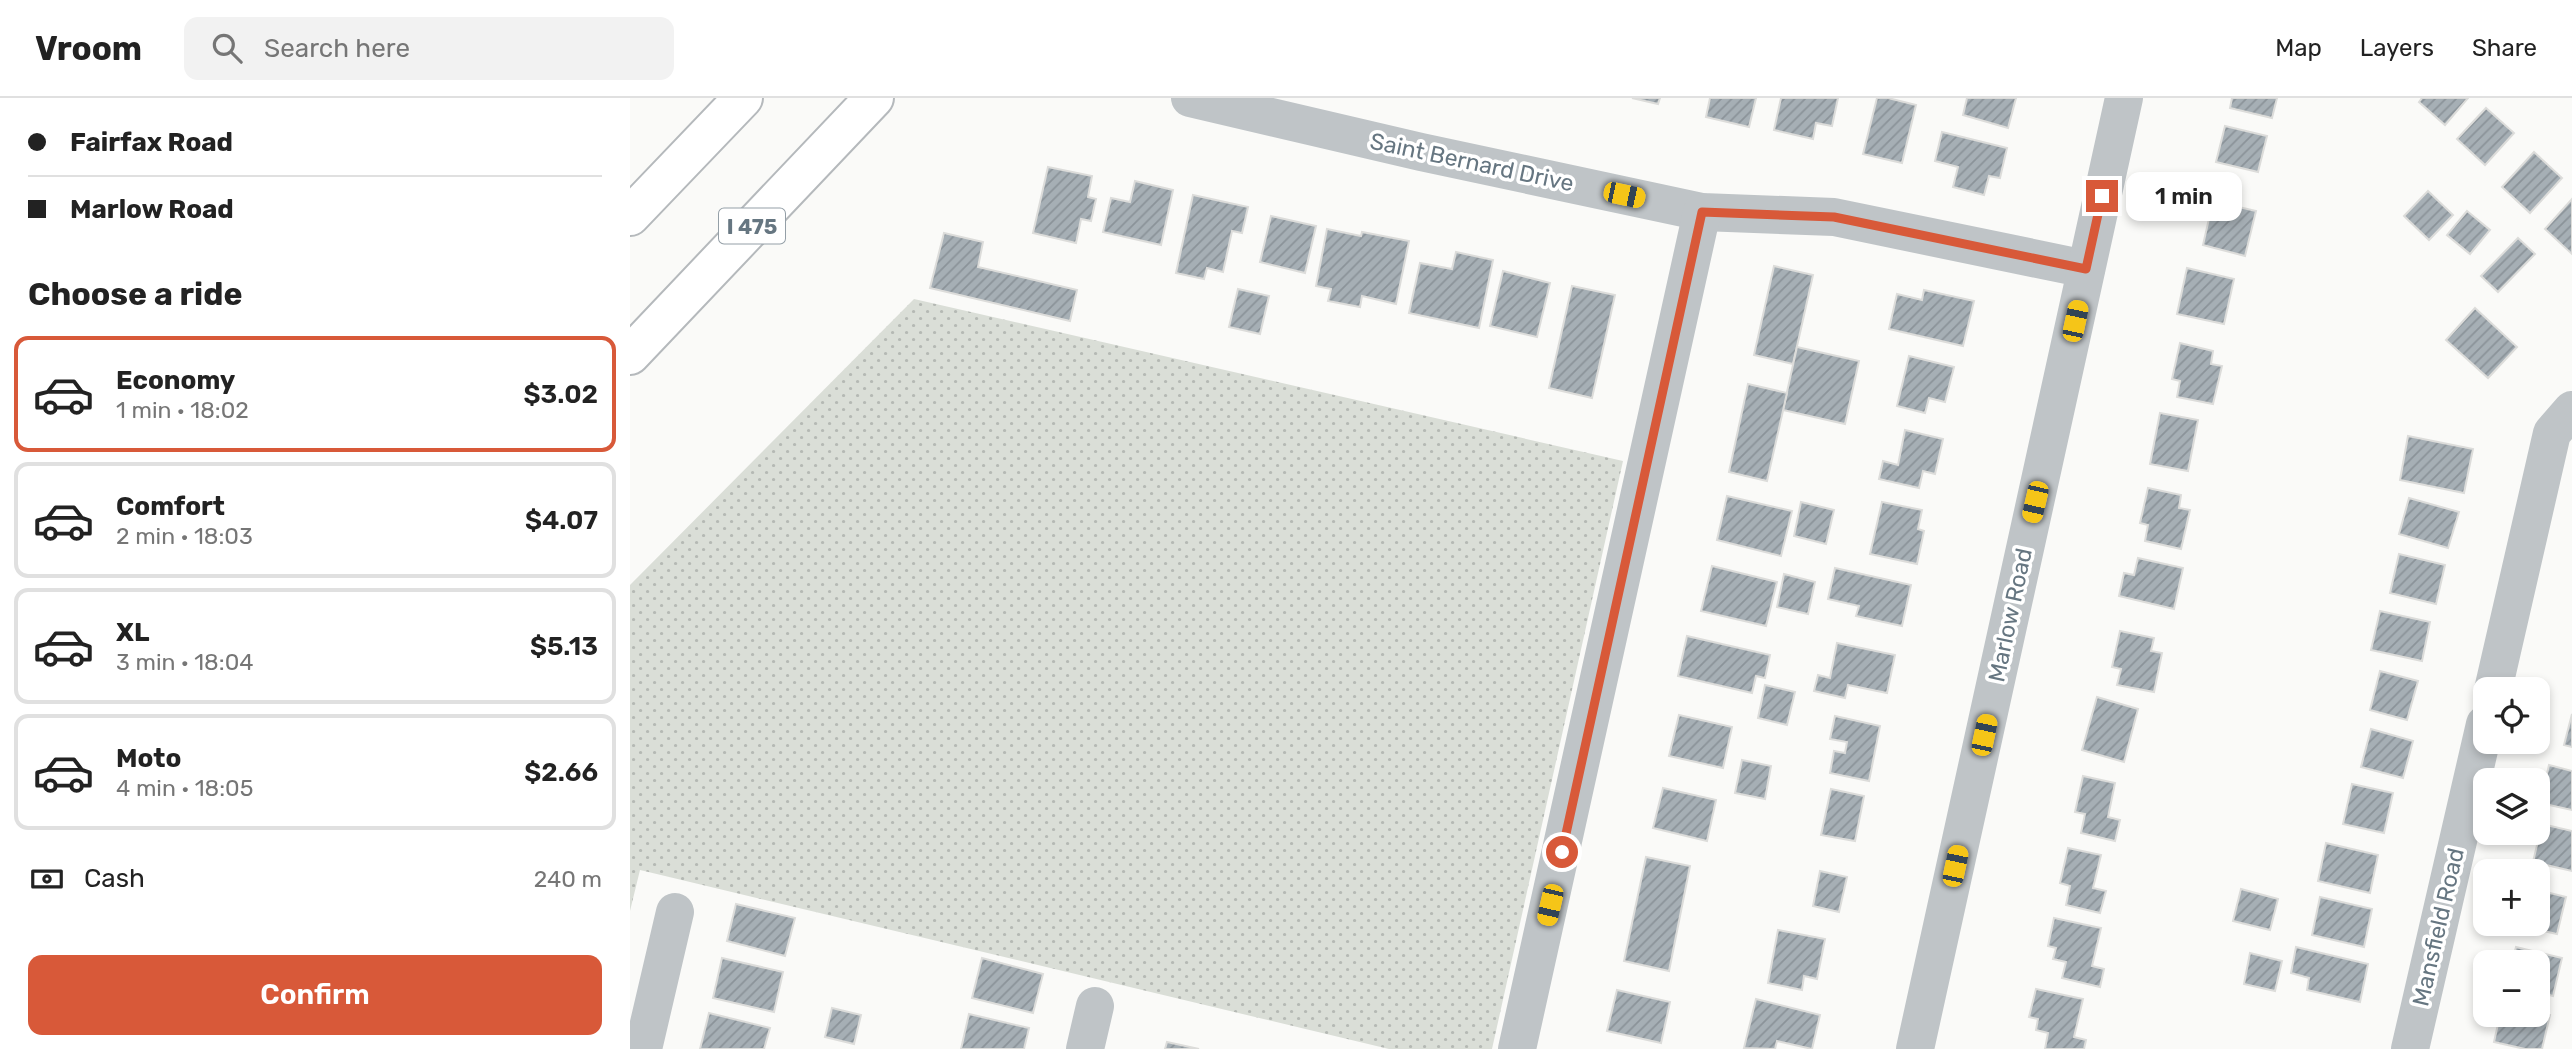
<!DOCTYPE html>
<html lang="en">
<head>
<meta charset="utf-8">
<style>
  body { margin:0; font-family:Rubik,sans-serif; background:#f2f2f2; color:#222; height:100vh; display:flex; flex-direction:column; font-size:26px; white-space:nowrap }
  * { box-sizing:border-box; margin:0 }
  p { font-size:23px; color:#767676 }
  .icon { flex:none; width:38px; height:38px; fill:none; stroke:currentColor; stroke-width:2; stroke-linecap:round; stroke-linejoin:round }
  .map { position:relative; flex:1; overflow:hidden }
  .drawer { display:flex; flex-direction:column; background:#fff; width:630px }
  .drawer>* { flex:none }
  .top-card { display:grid; align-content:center; height:154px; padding:0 28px; background:#fff }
  .controls { position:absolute; left:1843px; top:579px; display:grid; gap:14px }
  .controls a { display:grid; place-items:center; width:77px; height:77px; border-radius:14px; background:#fff; box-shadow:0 4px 10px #0003; font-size:35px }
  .end { position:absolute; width:32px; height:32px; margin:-16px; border:9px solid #d85939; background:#fff; box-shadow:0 0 0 4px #fff }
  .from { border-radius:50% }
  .bubble { position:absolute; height:49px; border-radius:14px; background:#fff; box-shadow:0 4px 10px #0003; font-size:23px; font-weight:600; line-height:49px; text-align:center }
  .car { position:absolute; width:21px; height:42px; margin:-21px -10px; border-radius:9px; box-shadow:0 0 5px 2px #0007; background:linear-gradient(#f5c518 24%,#345 0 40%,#f5c518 0 76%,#345 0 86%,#f5c518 0) }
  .top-card b { display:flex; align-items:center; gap:24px; height:66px; font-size:26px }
  .top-card b+b { border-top:2px solid #e0e0e0 }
  .top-card i { width:18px; height:18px; background:#222 }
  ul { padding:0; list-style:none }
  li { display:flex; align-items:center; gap:21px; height:116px; margin:0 14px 10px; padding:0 14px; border:4px solid #e0e0e0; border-radius:14px }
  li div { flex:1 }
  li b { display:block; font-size:26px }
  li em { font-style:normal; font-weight:600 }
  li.selected { border-color:#d85939 }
  li>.icon { width:63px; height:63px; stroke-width:1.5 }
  h2 { padding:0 28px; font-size:32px; line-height:84px }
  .pay { display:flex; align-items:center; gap:18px; height:77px; padding:0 28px; font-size:26px }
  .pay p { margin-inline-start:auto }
  .action { display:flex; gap:14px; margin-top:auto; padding:14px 28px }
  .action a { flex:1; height:80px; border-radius:14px; background:#d85939; color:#fff; font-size:28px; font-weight:600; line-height:80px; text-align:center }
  header { display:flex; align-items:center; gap:42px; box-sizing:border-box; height:98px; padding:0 35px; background:#fff; border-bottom:2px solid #e0e0e0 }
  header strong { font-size:33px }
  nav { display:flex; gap:38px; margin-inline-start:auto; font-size:24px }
  .search { width:490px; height:63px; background:#f2f2f2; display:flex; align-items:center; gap:18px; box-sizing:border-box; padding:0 24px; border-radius:14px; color:#767676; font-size:26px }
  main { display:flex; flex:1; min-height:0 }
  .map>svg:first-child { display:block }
</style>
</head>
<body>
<header>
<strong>Vroom</strong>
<div class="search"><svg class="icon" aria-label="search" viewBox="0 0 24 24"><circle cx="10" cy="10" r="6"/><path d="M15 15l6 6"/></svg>Search here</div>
<nav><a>Map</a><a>Layers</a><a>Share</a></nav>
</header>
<main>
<section class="drawer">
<div class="top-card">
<b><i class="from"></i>Fairfax Road</b>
<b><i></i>Marlow Road</b>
</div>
<h2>Choose a ride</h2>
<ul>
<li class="selected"><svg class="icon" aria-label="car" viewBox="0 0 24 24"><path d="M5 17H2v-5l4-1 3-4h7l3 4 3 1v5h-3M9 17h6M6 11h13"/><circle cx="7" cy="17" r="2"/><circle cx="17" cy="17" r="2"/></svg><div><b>Economy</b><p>1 min · 18:02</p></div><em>$3.02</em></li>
<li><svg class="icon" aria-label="car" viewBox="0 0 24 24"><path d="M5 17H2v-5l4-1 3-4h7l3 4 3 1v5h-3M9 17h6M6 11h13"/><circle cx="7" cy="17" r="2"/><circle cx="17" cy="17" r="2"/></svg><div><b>Comfort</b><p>2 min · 18:03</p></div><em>$4.07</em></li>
<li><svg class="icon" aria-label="car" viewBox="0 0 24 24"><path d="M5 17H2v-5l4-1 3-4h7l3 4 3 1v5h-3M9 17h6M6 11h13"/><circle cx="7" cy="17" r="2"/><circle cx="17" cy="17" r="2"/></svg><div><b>XL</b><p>3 min · 18:04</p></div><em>$5.13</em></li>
<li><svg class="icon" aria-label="car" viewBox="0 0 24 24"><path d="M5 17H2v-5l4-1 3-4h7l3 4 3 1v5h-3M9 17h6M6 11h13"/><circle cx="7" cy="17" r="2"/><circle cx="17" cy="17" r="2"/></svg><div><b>Moto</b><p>4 min · 18:05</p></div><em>$2.66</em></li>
</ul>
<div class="pay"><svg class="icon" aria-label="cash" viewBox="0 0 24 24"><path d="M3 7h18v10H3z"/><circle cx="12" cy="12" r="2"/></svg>Cash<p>240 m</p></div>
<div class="action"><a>Confirm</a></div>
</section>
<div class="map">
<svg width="1942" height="951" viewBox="0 0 1942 951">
  <defs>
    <pattern id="park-dots" width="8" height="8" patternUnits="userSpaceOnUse" patternTransform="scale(1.75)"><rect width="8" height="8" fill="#daded7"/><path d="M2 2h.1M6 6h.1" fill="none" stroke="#b5b9b4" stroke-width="1.8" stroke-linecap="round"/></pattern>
    <pattern id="building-hatch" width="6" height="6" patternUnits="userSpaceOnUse" patternTransform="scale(1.75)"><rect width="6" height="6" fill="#a6afb5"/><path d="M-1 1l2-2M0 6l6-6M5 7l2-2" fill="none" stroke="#8b9399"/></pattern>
  </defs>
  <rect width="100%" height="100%" fill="#fafaf8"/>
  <polygon fill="url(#park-dots)" points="284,201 993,363 862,951 759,951 10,772 0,813 0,487"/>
  <g fill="url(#building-hatch)" stroke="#dcdcda" stroke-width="2">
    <polygon points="1002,0 1030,0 1028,6"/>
    <polygon points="1080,0 1126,0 1119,29 1076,19"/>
    <polygon points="1151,0 1208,0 1202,28 1186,25 1183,41 1144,32"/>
    <polygon points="1247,0 1258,0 1286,7 1272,65 1233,56"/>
    <polygon points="1337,0 1386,0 1378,30 1333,17"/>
    <polygon points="1602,0 1647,0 1642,20 1600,10"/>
    <polygon points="1792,0 1838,0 1815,27 1789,4"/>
    <polygon points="1856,10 1884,35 1855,67 1827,41"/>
    <polygon points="1595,28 1637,38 1628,74 1586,64"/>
    <polygon points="1312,34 1377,50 1370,80 1359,78 1354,97 1323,89 1328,69 1305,63"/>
    <polygon points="1904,54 1932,80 1900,115 1872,89"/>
    <polygon points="418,69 462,78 458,99 466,101 461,123 451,121 446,145 403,135"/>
    <polygon points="505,83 543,92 531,147 473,134 481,100 500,104"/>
    <polygon points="1798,93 1823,117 1799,142 1774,118"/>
    <polygon points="563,97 618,109 612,135 602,133 593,174 577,170 574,181 546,175"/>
    <polygon points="1942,101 1942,156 1915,131"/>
    <polygon points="1583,103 1626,113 1615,158 1573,147"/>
    <polygon points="1837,113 1860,132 1840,156 1817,137"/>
    <polygon points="641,118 686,128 675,175 630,164"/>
    <polygon points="697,131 731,138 732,134 779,143 766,206 732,198 730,209 698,203 701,191 686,188"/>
    <polygon points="314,135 353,144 348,169 447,192 440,223 300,190"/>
    <polygon points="1888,140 1905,156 1868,194 1851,178"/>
    <polygon points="826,154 863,162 849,230 779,215 790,165 822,171"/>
    <polygon points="1144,168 1183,177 1163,266 1124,257"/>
    <polygon points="1557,170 1604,181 1594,226 1547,216"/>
    <polygon points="873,173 920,185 907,239 860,228"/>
    <polygon points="942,188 985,197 962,300 919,290"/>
    <polygon points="608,191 639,198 630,236 599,229"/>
    <polygon points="1294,192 1344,203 1333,248 1259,231 1267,196 1292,202"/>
    <polygon points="1845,210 1887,249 1858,280 1816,242"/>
    <polygon points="1550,245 1583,253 1581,266 1592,268 1583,306 1547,299 1550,283 1542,281"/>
    <polygon points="1167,249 1229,263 1215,326 1153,312"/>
    <polygon points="1279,258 1324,269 1315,304 1299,300 1295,315 1267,308"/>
    <polygon points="1118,286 1157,295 1137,383 1099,374"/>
    <polygon points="1530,315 1568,322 1558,373 1520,366"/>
    <polygon points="1275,332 1313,341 1305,376 1293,373 1289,390 1249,381 1253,363 1268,367"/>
    <polygon points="1778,338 1843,351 1834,395 1770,382"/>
    <polygon points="1518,390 1551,397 1549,410 1560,412 1551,451 1515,443 1518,427 1510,425"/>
    <polygon points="1097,398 1162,413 1151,458 1087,442"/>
    <polygon points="1779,400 1829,414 1818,450 1769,436"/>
    <polygon points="1171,404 1204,412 1196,446 1164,438"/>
    <polygon points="1252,404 1292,412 1288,431 1294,433 1287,466 1240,456"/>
    <polygon points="1769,456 1815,467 1806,506 1760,495"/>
    <polygon points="1508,460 1553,470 1544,511 1489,498 1494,475 1504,477"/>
    <polygon points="1082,468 1147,484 1136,528 1071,513"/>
    <polygon points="1205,470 1281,487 1272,528 1226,518 1229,508 1198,501"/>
    <polygon points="1154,476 1185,484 1178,516 1147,509"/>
    <polygon points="1750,513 1800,524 1792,563 1741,552"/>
    <polygon points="1490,533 1524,540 1521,553 1532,555 1524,594 1487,587 1491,571 1482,569"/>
    <polygon points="1057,538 1140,557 1135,580 1126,578 1122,595 1048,578"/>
    <polygon points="1207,545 1265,557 1257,595 1218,587 1215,600 1184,593 1188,577 1200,580"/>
    <polygon points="1750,573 1788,583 1777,622 1740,612"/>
    <polygon points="1135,587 1165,594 1157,627 1128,620"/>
    <polygon points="1467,599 1508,611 1494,664 1452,652"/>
    <polygon points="1942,616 1942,649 1934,647"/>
    <polygon points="1049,617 1102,629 1093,670 1039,658"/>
    <polygon points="1205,618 1250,628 1239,683 1200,675 1204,653 1215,655 1217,644 1200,641"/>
    <polygon points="1741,631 1783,643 1773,680 1731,669"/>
    <polygon points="1112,662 1141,668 1135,701 1105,695"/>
    <polygon points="1919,667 1942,673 1942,712 1910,705"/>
    <polygon points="1453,678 1485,685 1478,719 1490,722 1485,743 1451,735 1455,716 1445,714"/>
    <polygon points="1722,686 1763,695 1754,735 1713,726"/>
    <polygon points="1033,690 1086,702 1077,743 1023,730"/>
    <polygon points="1201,691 1234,698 1225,743 1191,737"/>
    <polygon points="1912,726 1942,733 1942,773 1903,764"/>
    <polygon points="1696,745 1748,757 1740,795 1688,783"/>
    <polygon points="1438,750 1471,757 1463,790 1476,793 1470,815 1436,807 1440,788 1430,785"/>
    <polygon points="1016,759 1060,768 1039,873 994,863"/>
    <polygon points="1190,773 1217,779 1209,814 1183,808"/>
    <polygon points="1611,791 1648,801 1640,832 1603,823"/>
    <polygon points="1908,792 1936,799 1927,836 1882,826 1908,826"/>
    <polygon points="1690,799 1742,811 1734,849 1682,837"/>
    <polygon points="106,806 165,820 155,858 97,843"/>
    <polygon points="1424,820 1471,830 1462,868 1474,871 1470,889 1432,880 1436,864 1423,861 1426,850 1418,848"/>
    <polygon points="1148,832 1195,841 1187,881 1174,878 1172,892 1138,885"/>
    <polygon points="1666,849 1738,866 1730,904 1677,892 1679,880 1661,875"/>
    <polygon points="1886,849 1932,860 1923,898 1908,894 1908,864 1882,864"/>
    <polygon points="1620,855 1652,863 1645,893 1614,886"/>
    <polygon points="92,860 153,874 144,914 83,900"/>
    <polygon points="352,860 413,876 403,915 342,900"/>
    <polygon points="1406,891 1453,901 1444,939 1456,942 1454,951 1415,951 1418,935 1406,932 1408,921 1399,919"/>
    <polygon points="987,892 1040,904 1031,945 977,933"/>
    <polygon points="1126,901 1190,917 1182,951 1147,943 1145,951 1114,950"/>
    <polygon points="202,910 231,917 224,946 195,939"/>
    <polygon points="1908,914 1920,917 1912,951 1895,951 1864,944 1870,917 1908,917"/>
    <polygon points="79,915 140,930 134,951 70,951"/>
    <polygon points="339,916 399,930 394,951 331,951"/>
    <polygon points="537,944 569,951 535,951"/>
  </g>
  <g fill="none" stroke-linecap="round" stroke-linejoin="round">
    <g stroke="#b5b9bc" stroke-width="42">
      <g id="highway">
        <polyline points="0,118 113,0"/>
        <polyline points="0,257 244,0"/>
      </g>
    </g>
    <g stroke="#bfc4c7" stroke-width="38">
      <polyline points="560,0 791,54 1072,114 1204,119 1456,171"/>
      <polyline points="1863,592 1922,335 1942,312"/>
      <polyline points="13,951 45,814"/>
      <polyline points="455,951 465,908"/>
      <polyline points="887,951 1072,114"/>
      <polyline points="1285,951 1494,0"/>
      <polyline points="1780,951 1855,626"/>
    </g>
    <use href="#highway" stroke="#fff" stroke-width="38"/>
  </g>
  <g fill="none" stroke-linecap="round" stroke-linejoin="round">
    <polyline stroke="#d85939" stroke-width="9" points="932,754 1072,114 1204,119 1456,171 1472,98"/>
  </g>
  <g text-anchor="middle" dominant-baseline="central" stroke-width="7" stroke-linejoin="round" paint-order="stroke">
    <rect fill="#fff" stroke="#949fa7" stroke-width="2" x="89" y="110.5" width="66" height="35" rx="5"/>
    <g font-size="21" font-weight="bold" fill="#667681">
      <text x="122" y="128">I 475</text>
    </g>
    <g font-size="23" fill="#667681" stroke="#fff">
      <text transform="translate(842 64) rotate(12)">Saint Bernard Drive</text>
      <text transform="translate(1380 517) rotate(-78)">Marlow Road</text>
      <text transform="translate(1808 829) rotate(-77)">Mansfield Road</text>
    </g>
  </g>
</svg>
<div class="controls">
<a><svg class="icon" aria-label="locate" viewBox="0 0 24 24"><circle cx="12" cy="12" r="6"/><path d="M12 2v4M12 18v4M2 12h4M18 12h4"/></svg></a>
<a><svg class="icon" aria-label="layers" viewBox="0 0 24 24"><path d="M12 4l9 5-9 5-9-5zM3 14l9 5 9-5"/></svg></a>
<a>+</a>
<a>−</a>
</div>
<i class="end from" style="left:932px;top:754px"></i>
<i class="end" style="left:1472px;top:98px"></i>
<div class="bubble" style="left:1496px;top:74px;width:116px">1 min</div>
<i class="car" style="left:994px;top:97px;rotate:102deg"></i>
<i class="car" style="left:1445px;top:223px;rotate:12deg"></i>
<i class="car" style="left:1405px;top:404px;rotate:193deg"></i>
<i class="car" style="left:1354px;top:637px;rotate:12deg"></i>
<i class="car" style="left:1325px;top:768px;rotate:12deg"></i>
<i class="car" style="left:920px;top:807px;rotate:193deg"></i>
</div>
</main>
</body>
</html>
